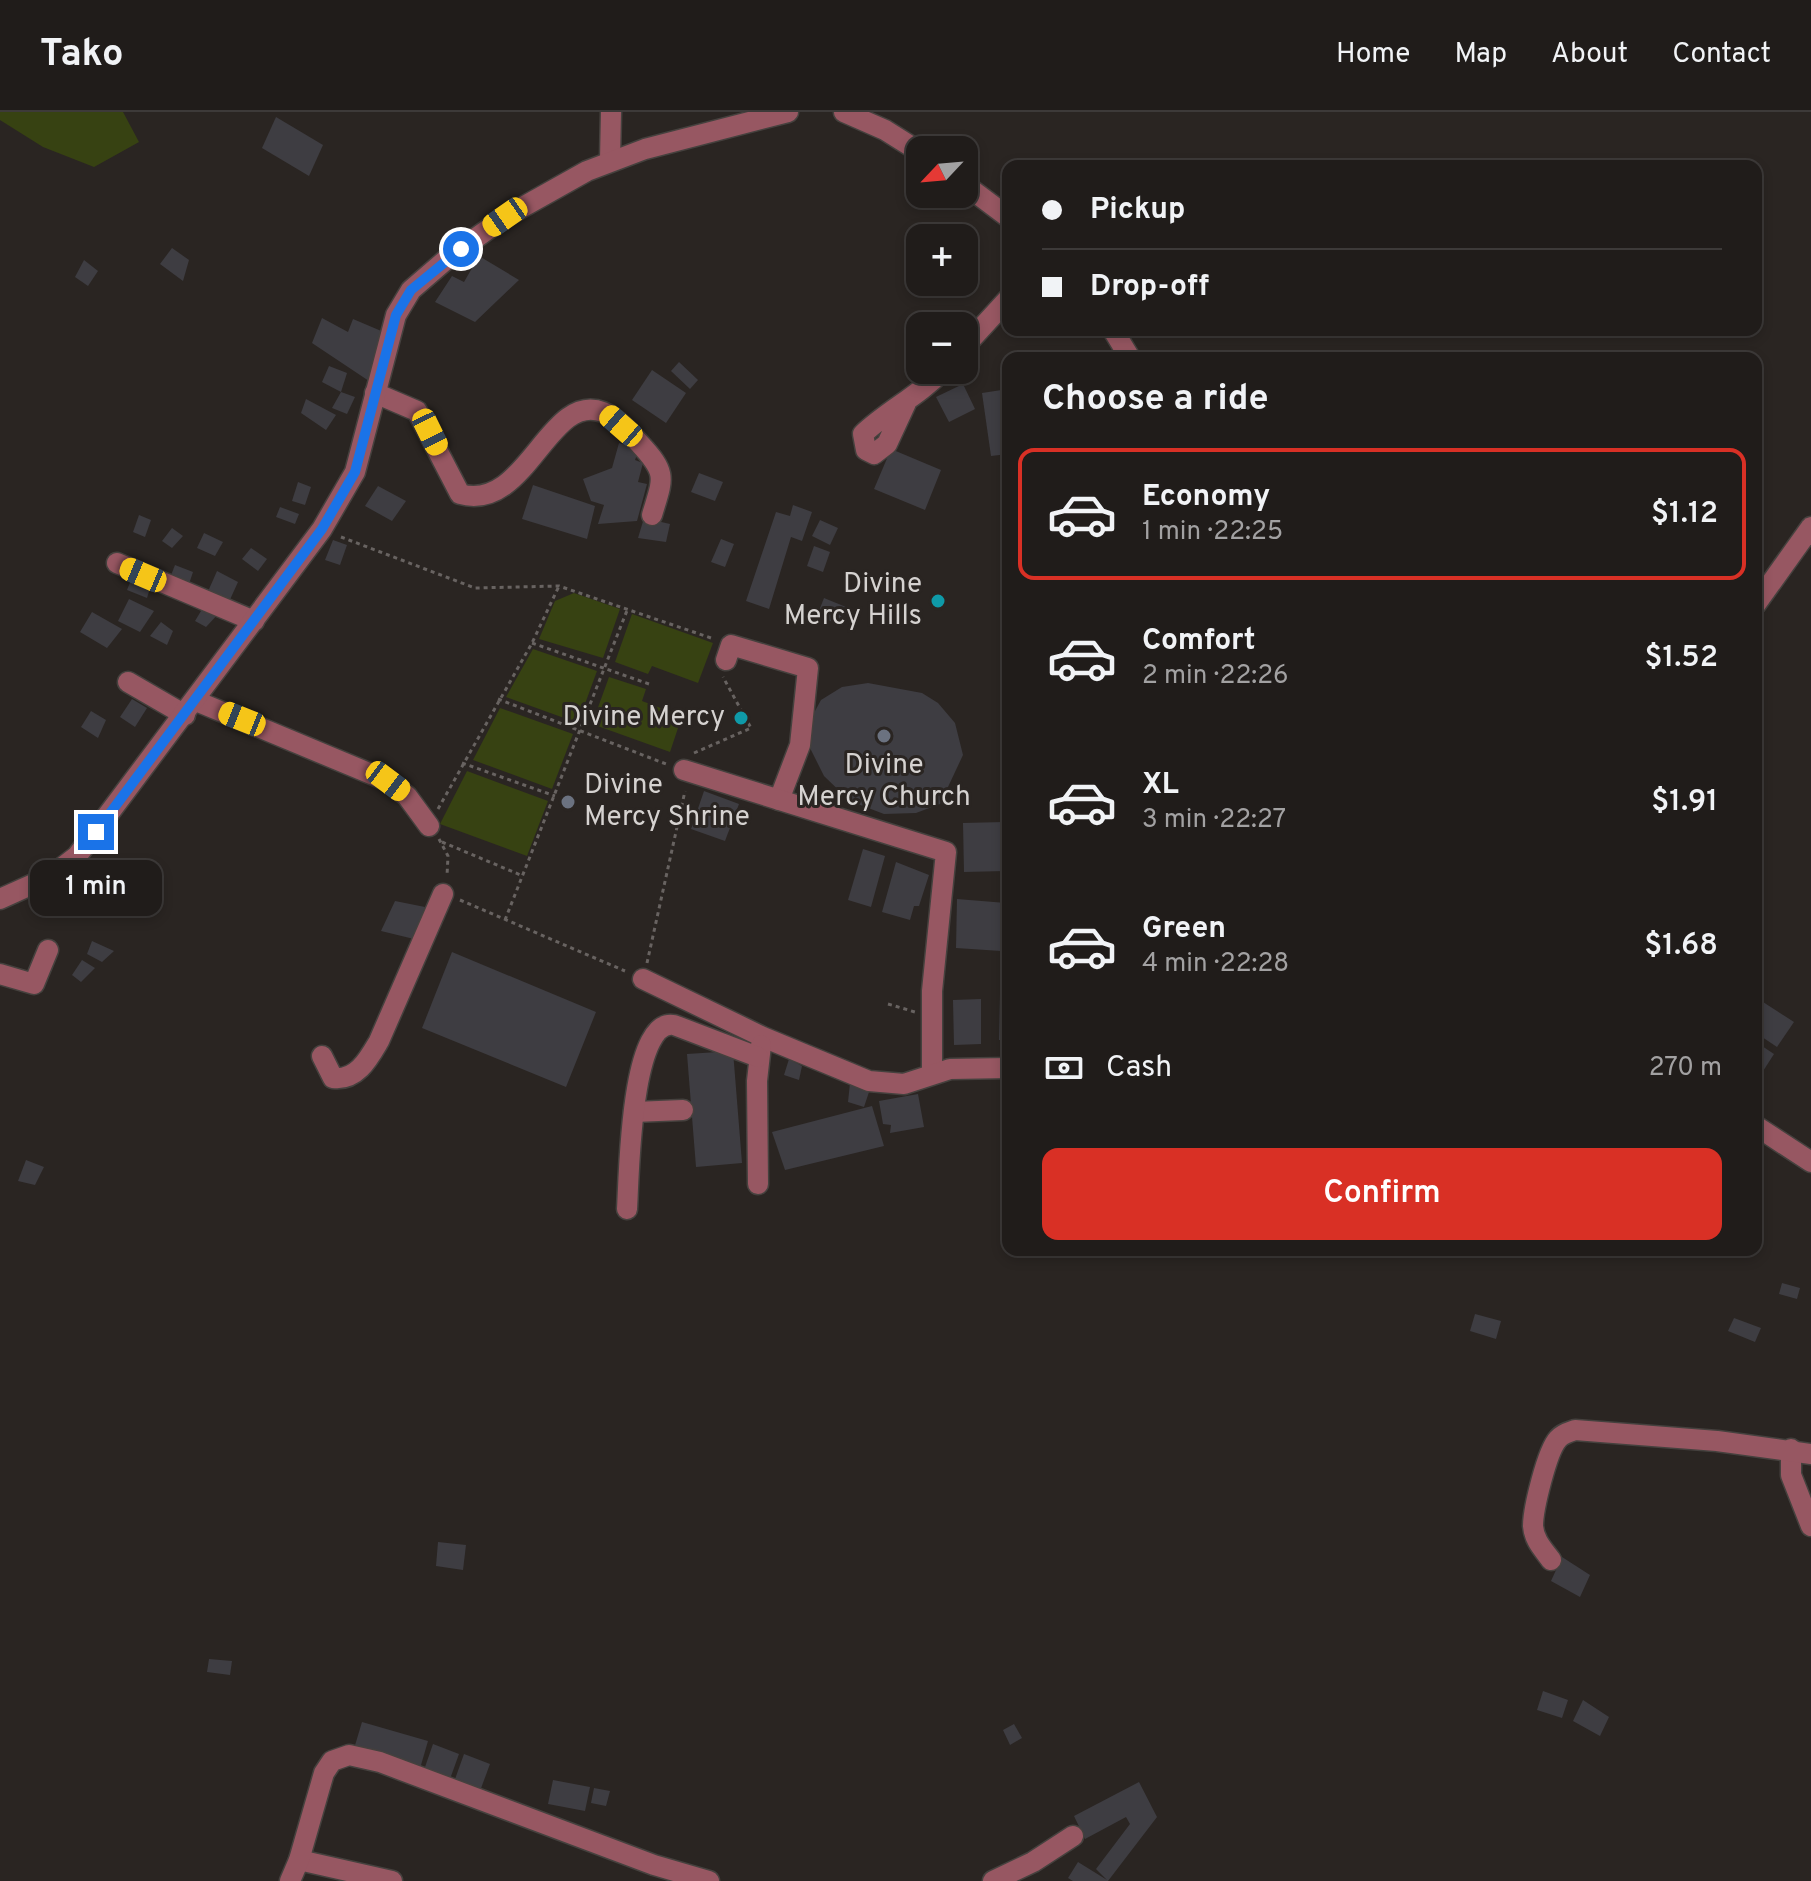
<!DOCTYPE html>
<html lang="en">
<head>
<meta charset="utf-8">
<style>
  body { margin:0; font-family:Overpass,sans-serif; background:#282523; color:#f1f3f6; height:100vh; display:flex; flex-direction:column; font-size:30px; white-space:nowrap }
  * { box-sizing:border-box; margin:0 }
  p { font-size:26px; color:#a2a1a2 }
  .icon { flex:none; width:44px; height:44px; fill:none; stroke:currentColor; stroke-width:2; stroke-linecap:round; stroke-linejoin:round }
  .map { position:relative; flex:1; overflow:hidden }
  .drawer { position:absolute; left:1002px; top:240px; width:760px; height:904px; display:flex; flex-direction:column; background:#201c1a; border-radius:16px; box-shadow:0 4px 12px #0003,0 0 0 2px #3d3a39 }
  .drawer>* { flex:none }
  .banner { position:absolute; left:1002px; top:48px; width:760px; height:176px; border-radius:16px; box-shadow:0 4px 12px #0003,0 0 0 2px #3d3a39; display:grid; align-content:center; height:176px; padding:0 40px; background:#201c1a }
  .needle { width:52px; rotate:244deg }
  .buttons { position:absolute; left:906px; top:24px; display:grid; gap:16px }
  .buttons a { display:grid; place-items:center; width:72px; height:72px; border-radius:16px; background:#201c1a; box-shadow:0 4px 12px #0003,0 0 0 2px #3d3a39; font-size:40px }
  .end { position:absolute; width:36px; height:36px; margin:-18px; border:10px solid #1a73e8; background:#fff; box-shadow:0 0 0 4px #fff }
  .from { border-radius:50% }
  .bubble { position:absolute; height:56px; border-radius:16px; background:#201c1a; box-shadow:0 4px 12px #0003,0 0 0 2px #3d3a39; font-size:26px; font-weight:600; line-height:56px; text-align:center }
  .car { position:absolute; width:24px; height:48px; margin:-24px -12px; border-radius:10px; box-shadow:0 0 6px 2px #0007; background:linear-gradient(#f5c518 24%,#345 0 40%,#f5c518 0 76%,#345 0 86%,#f5c518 0) }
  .banner b { display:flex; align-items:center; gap:28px; height:76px; font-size:30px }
  .banner b+b { border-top:2px solid #3d3a39 }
  .banner i { width:20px; height:20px; background:#f1f3f6 }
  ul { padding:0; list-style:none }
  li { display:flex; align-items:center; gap:24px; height:132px; margin:0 16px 12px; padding:0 24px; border:4px solid transparent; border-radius:16px }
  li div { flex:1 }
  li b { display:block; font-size:30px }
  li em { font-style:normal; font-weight:600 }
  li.selected { border-color:#d93025 }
  li>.icon { width:72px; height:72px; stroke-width:1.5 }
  h2 { padding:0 40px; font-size:36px; line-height:96px }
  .pay { display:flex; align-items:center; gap:20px; height:88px; padding:0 40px; font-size:30px }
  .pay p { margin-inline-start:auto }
  .primary-button { display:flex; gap:16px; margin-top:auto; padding:16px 40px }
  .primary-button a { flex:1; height:92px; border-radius:16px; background:#d93025; color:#fff; font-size:32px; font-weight:600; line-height:92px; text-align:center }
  header { display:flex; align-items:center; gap:48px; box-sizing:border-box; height:112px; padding:0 40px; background:#201c1a; border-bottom:2px solid #3d3a39 }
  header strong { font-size:38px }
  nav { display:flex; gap:44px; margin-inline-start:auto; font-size:28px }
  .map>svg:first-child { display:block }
</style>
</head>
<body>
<header>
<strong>Tako</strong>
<nav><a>Home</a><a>Map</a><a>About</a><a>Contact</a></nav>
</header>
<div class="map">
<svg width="1811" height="1769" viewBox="0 0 1811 1769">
  <rect width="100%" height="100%" fill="#2a2522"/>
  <g fill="#374212">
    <polygon points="0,0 123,0 139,30 94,55 43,35 0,8"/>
    <polygon points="574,481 620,497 603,546 539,527 555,489"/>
    <polygon points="632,502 713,531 698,571 652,554 648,562 615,550"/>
    <polygon points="533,537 597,559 578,611 506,585"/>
    <polygon points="609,565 646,577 642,589 682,604 670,640 592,612"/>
    <polygon points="500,596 573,622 552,677 473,648"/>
    <polygon points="467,659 548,689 527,744 440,712"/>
  </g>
  <g fill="#3e3d42">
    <polygon points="276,5 323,33 309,64 262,36"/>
    <polygon points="172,136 189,148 183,169 160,152"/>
    <polygon points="479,144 519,168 475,210 435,190 452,164 464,170"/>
    <polygon points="84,148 98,159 88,174 75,165"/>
    <polygon points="322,206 348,220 353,207 386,221 369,269 312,231"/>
    <polygon points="679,250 698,268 690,277 671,259"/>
    <polygon points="329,254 347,261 341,280 322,270"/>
    <polygon points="652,258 686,281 666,311 632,288"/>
    <polygon points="963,272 975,297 949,310 936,285"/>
    <polygon points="1008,277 1008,342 991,344 982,281"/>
    <polygon points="341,280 355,285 347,302 332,296"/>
    <polygon points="306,287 336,303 326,318 301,301"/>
    <polygon points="619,331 639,337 635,348 643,351 638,370 647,372 637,409 598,412 604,393 591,389 583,367 612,356"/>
    <polygon points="891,337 941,358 925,398 874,377"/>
    <polygon points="699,361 723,370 715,389 691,380"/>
    <polygon points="298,370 311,375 305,393 292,389"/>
    <polygon points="533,373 595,394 587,427 522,407"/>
    <polygon points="378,374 406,389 392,409 365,394"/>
    <polygon points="793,393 812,400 802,429 791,425 769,497 746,489 776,400 790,404"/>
    <polygon points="280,395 299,402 295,412 276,405"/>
    <polygon points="139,403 151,408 145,425 133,420"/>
    <polygon points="644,406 670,412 666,430 638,426"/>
    <polygon points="820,408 838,416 830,433 812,424"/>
    <polygon points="172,416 183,424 172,436 162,429"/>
    <polygon points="204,421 223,430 215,444 197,436"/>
    <polygon points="721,427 734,432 725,455 711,450"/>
    <polygon points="333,428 347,433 340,453 325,448"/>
    <polygon points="814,434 830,440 823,460 807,454"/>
    <polygon points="251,436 267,447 258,459 242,447"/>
    <polygon points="175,453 193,460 187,478 168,471"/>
    <polygon points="217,459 238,470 228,492 206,484"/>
    <polygon points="133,463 152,470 147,486 127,478"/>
    <polygon points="824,486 846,495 838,512 817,504"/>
    <polygon points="129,487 154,499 140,520 118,509"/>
    <polygon points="204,494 221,499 206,515 195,509"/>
    <polygon points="92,500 122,517 107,536 80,520"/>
    <polygon points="161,510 173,519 167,533 150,524"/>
    <polygon points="868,571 922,581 938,591 955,611 963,643 940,692 916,701 884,702 850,689 824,664 811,638 809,610 821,588 842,575"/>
    <polygon points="132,587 147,596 135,615 120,605"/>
    <polygon points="91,599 106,608 98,626 81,615"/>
    <polygon points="704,679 739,692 725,729 691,717"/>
    <polygon points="1004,710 1005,759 964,760 963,711"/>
    <polygon points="863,737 885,744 871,795 848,788"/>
    <polygon points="896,750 929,763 919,794 914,794 910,808 882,800"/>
    <polygon points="957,787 1006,791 1001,839 956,836"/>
    <polygon points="395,789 425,795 414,827 381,819"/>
    <polygon points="92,829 114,839 102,850 87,842"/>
    <polygon points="452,840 596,900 566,975 422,916"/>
    <polygon points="82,848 95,856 81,870 72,863"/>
    <polygon points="1000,881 1008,881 1008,928 999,928"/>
    <polygon points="981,887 981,932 954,933 953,888"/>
    <polygon points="1763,890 1794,910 1777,935 1756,921 1756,901"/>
    <polygon points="1756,930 1774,942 1758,967 1756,966"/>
    <polygon points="733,939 742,1051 696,1055 687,942"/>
    <polygon points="789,947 802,954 799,968 784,963"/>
    <polygon points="850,971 870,977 864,995 848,990"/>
    <polygon points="918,982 924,1015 890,1021 891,1013 883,1012 879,989"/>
    <polygon points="872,994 884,1034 785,1058 772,1020"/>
    <polygon points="26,1048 44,1055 35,1073 18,1069"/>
    <polygon points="1782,1171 1800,1176 1797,1187 1779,1182"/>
    <polygon points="1475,1202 1501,1209 1496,1227 1470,1219"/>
    <polygon points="1734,1206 1761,1216 1755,1230 1728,1219"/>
    <polygon points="438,1430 466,1433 463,1458 436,1454"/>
    <polygon points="1562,1445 1590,1463 1580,1485 1551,1469"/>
    <polygon points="209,1547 232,1549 230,1563 207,1560"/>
    <polygon points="1543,1579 1568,1588 1562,1606 1537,1598"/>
    <polygon points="1583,1588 1609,1605 1600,1624 1573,1609"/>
    <polygon points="362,1610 428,1629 419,1660 353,1640"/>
    <polygon points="1014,1612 1022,1626 1010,1633 1003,1618"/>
    <polygon points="433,1632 459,1642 450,1667 424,1658"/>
    <polygon points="464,1642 490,1652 480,1679 454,1670"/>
    <polygon points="553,1668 590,1675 585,1699 548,1692"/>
    <polygon points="1139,1670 1157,1705 1108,1769 1073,1769 1068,1766 1078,1750 1107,1768 1096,1757 1130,1712 1126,1705 1085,1727 1074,1704"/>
    <polygon points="594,1676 610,1679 606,1694 591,1691"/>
  </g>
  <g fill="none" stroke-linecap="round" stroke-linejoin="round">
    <g stroke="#45413e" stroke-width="23">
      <g id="minor">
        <polyline points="844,0 885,18 920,40"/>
        <polyline points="610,48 611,0"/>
        <polyline points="964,72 1008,105"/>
        <polyline points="1113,218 1130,246"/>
        <polyline points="964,235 1008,187"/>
        <path d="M375,281L417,299L460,382C527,401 548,279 603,300C616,305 631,322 640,332C668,362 663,366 652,403"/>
        <path d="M906,291L887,332L874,342L866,338L863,322C888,298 919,284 943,258"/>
        <polyline points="117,451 254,509"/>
        <polyline points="1756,492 1811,415"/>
        <polyline points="726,548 731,533 808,556 800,633 779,688"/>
        <polyline points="128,570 185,603"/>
        <polyline points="196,589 388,669 407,684 429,714"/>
        <polyline points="684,658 946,740 932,879 932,962"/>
        <polyline points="0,787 51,764 77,744 322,417 355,360 396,203 411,178 448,146 505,105 587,59 645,37 788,0"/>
        <polyline points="0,862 34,872 48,838"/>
        <polyline points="643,867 763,925 869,969 904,972 950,957 1008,956"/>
        <path d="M322,944L333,966C357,969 369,946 379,929L443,782"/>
        <polyline points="634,1000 683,998"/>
        <polyline points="1756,1014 1811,1050"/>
        <polyline points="758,1072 757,969 761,933"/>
        <path d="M627,1097C629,1068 630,905 674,913L758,945"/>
        <polyline points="1791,1337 1791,1363 1811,1414"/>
        <path d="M1551,1448C1543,1437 1534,1428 1533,1414C1533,1397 1547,1339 1558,1327C1562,1322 1569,1320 1575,1318L1717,1329L1811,1342"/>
        <polyline points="299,1748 392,1769"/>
        <polyline points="290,1769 299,1748 324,1661 332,1649 349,1643 380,1650 654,1753 709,1769"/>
        <polyline points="993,1769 1033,1750 1073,1724"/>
      </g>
    </g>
    <g stroke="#686361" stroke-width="3" stroke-dasharray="4 4" stroke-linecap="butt">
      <polyline points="341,425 475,476 559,474 714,527"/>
      <polyline points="532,531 649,572"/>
      <polyline points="498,587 666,652"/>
      <polyline points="694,641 751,616 723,565"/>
      <polyline points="462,651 555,684"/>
      <polyline points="438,697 532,531 559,474"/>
      <polyline points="439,727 448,744 447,764"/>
      <polyline points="442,730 523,764"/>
      <polyline points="460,788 625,859"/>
      <polyline points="505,808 628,496"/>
      <polyline points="647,851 685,679"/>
      <polyline points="888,892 915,900"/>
    </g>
    <use href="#minor" stroke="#975762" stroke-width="20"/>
  </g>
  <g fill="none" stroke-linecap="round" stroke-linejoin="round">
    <polyline stroke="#1a73e8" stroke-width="10" points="96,720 322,417 355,360 396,203 411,178 461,137"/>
  </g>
  <g fill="#0f9aa8" stroke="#2a2522" stroke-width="3">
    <circle cx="938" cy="489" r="8"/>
    <circle cx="741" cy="606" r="8"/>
  </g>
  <g fill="#6b7280" stroke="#2a2522" stroke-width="3">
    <circle cx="884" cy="624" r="8"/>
    <circle cx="568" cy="690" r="8"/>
  </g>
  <g text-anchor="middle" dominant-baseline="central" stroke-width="6" stroke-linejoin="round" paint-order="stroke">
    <g font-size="28" fill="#d5d2d0" stroke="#2a2522" text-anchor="end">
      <text x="922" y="473">Divine<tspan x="922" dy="32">Mercy Hills</tspan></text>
      <text x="725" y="606">Divine Mercy</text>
      <text x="884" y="654" text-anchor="middle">Divine<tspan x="884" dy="32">Mercy Church</tspan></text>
      <text x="584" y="674" text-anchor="start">Divine<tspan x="584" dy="32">Mercy Shrine</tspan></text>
    </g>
  </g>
</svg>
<div class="buttons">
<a><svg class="needle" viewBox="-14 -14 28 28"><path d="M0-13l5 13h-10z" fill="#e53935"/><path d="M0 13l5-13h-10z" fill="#a2a1a2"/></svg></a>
<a>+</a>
<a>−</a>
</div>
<i class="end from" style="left:461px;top:137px"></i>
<i class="end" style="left:96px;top:720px"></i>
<div class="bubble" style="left:30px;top:748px;width:132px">1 min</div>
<i class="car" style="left:505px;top:105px;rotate:235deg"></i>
<i class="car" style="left:621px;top:314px;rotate:311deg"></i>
<i class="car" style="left:430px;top:320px;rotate:154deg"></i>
<i class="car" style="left:143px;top:463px;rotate:293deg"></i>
<i class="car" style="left:242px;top:607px;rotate:292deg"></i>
<i class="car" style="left:388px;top:669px;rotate:127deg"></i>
<div class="banner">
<b><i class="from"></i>Pickup</b>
<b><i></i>Drop-off</b>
</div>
<section class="drawer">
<h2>Choose a ride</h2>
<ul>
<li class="selected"><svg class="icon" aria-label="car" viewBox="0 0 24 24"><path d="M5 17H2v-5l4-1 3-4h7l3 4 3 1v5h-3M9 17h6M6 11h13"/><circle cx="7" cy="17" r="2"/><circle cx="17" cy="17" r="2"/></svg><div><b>Economy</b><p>1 min · 22:25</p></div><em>$1.12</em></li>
<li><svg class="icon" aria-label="car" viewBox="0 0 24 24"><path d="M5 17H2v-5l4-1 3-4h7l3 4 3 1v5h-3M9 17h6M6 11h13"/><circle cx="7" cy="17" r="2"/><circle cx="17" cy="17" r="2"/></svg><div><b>Comfort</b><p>2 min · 22:26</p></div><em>$1.52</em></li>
<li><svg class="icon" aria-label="car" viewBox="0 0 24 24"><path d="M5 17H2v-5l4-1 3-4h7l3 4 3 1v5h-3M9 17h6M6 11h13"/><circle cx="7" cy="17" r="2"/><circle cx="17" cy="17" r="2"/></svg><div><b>XL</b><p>3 min · 22:27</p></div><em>$1.91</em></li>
<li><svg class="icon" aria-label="car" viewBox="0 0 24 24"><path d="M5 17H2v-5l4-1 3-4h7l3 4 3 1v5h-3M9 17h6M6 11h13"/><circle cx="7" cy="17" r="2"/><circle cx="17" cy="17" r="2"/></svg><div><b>Green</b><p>4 min · 22:28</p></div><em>$1.68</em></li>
</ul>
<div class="pay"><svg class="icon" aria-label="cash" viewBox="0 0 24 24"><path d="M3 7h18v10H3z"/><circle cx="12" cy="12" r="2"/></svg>Cash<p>270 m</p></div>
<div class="primary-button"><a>Confirm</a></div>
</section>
</div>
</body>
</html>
